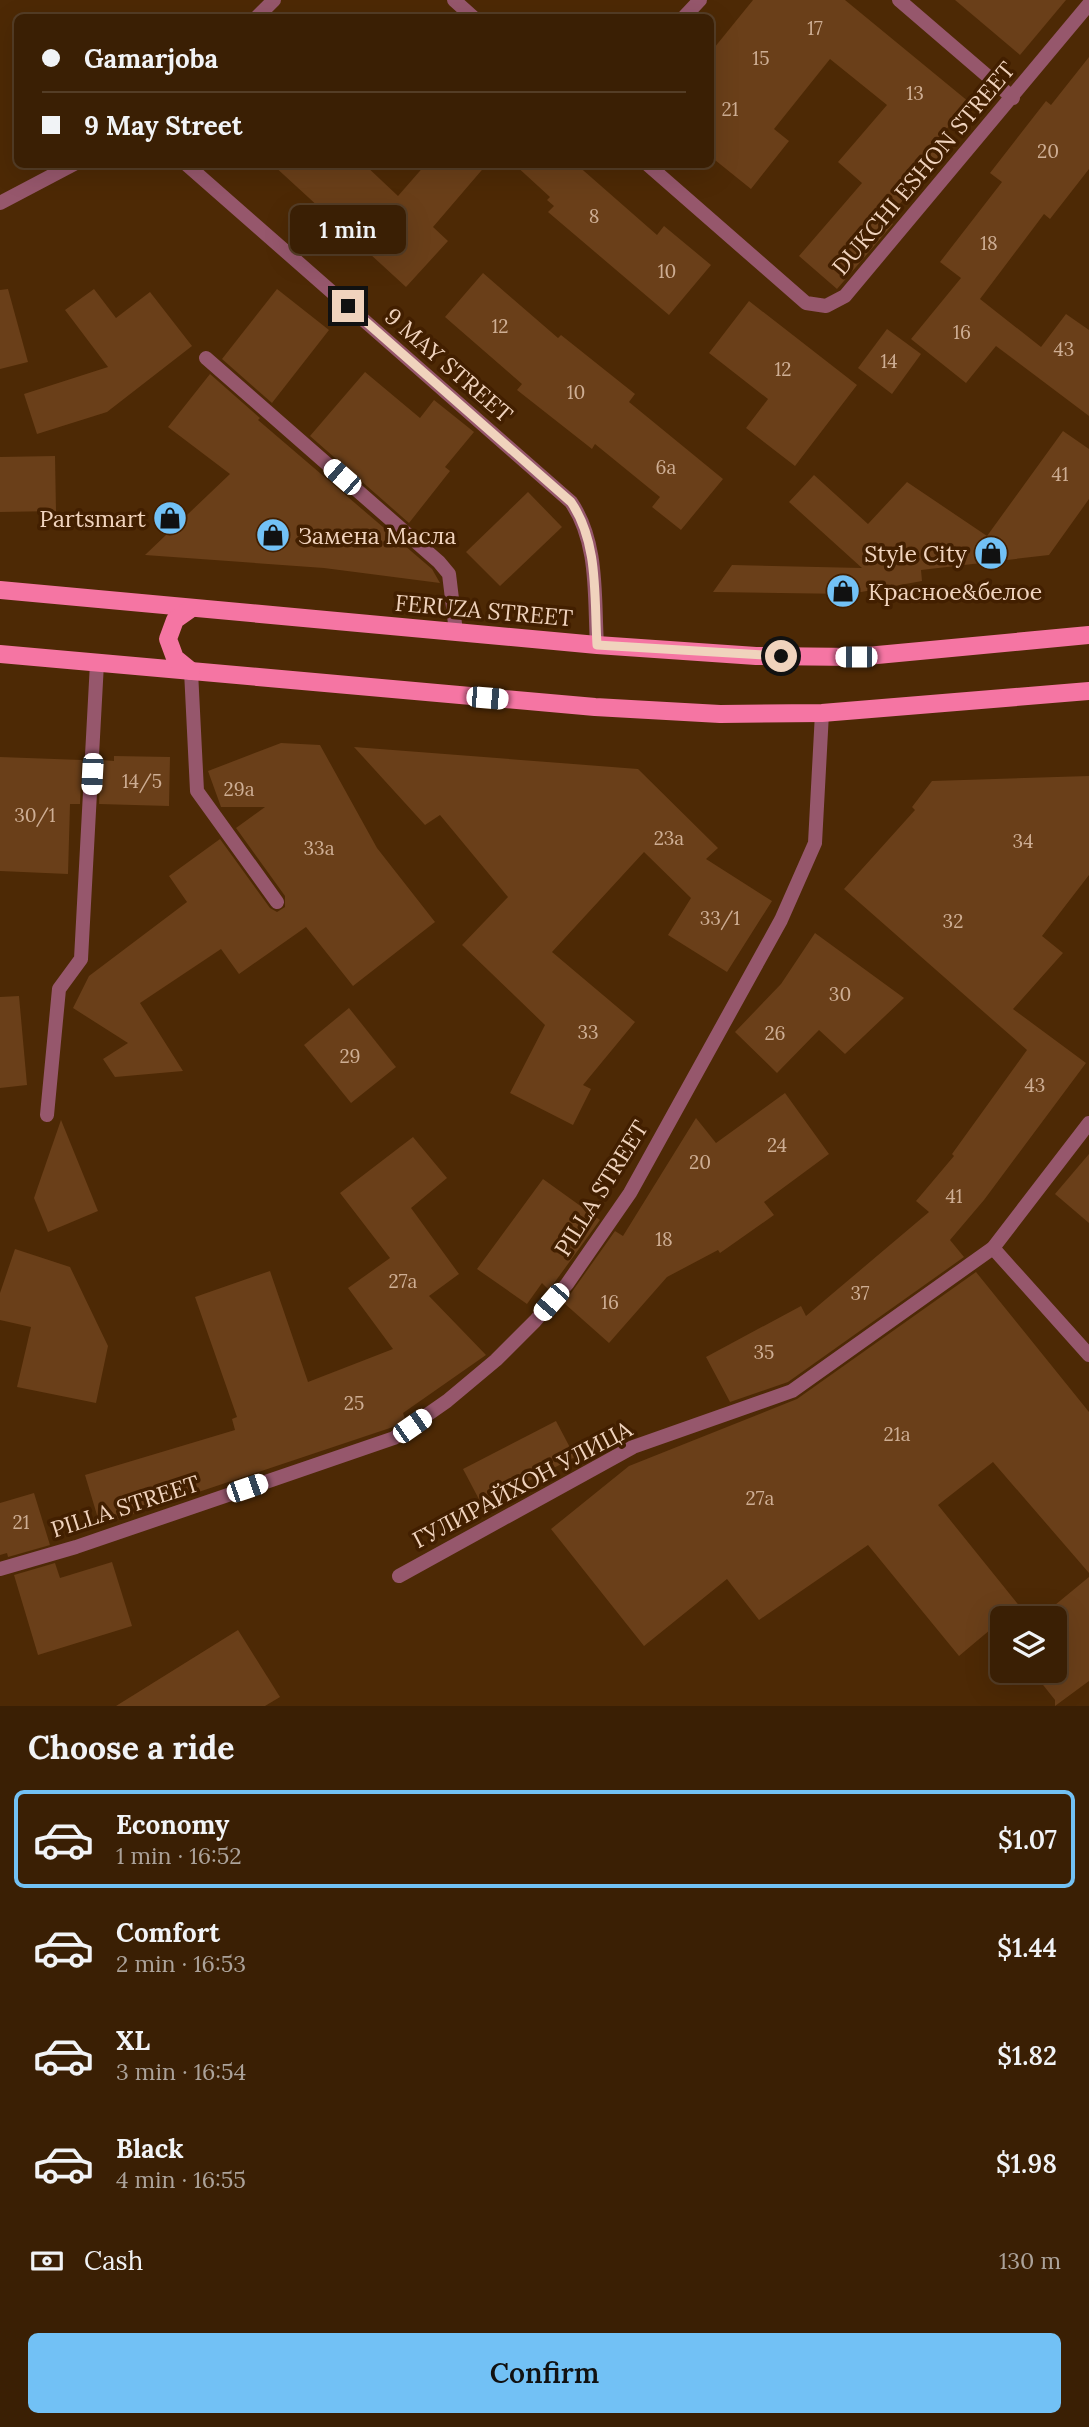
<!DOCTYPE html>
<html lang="en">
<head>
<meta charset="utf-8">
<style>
  body { margin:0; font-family:Lora,serif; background:#41270e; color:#f1f3f6; height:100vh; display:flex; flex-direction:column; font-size:26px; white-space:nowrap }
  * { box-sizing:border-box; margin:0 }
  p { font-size:23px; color:#aba29a }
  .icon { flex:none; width:38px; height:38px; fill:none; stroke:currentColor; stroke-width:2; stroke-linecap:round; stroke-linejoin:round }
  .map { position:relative; height:1706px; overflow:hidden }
  .panel { display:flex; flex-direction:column; background:#3a1f04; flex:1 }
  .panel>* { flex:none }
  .guide { position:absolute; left:14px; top:14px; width:700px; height:154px; border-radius:10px; box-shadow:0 7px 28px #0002,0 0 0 2px #543d26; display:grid; align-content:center; height:154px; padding:0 28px; background:#3a1f04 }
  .controls { position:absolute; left:990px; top:1606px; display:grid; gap:14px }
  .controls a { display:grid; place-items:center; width:77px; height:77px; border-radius:10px; background:#3a1f04; box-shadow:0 7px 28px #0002,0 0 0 2px #543d26; font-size:35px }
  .end { position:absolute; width:32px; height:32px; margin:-16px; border:9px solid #f0d3bd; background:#111; box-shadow:0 0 0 4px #111 }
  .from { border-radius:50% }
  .bubble { position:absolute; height:49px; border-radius:10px; background:#3a1f04; box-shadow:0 7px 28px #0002,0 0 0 2px #543d26; font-size:23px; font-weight:600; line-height:49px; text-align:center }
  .car { position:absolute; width:21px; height:42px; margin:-21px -10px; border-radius:9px; box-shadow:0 0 5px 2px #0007; background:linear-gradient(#fff 24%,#345 0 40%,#fff 0 76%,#345 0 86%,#fff 0) }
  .guide b { display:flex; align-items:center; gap:24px; height:66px; font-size:26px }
  .guide b+b { border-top:2px solid #543d26 }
  .guide i { width:18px; height:18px; background:#f1f3f6 }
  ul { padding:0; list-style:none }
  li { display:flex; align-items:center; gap:21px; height:98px; margin:0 14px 10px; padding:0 14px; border:4px solid transparent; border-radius:10px }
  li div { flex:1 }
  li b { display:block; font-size:26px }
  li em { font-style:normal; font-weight:600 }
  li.on { border-color:#72c1f5 }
  li>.icon { width:63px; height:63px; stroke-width:1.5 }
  h2 { padding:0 28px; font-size:32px; line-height:84px }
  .pay { display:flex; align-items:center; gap:18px; height:77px; padding:0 28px; font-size:26px }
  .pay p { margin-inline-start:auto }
  .cta { display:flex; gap:14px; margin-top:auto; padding:14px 28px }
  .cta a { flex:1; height:80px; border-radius:10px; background:#72c1f5; color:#111; font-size:28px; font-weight:600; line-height:80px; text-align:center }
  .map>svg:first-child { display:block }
</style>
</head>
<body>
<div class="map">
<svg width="1089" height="1706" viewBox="0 0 1089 1706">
  <rect width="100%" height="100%" fill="#4d2905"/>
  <g fill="#6a3f19">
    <polygon points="753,0 845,0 969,102 930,149 939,157 887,219 893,224 837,289 799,256 862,183 838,162 887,105 830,59 774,129 789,141 751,189 710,156 710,53"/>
    <polygon points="955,0 1066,0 1020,55"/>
    <polygon points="1089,57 1089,169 1050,219 1044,214 980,299 1041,347 1066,314 1089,330 1089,416 996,346 966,383 911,339 961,278 940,262 1002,182 990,173 1046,101 1051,105"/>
    <polygon points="272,164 364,164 398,196 426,164 487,164 433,227 448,241 406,287"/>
    <polygon points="514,164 576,164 657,235 664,226 711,265 669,315 548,212 554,206 547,200 550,197"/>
    <polygon points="483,273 558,338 561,335 635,394 629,402 723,479 681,530 652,507 660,497 595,444 592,449 517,390 522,384 445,317"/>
    <polygon points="8,289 28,362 0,369 0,290"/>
    <polygon points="94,289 116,318 150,292 192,346 107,412 37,434 24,394 108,367 65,310"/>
    <polygon points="277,289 329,330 272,403 222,359"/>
    <polygon points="749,301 857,385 795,466 746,428 768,399 709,353"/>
    <polygon points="887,329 921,354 892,394 858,368"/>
    <polygon points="365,372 420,418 434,400 474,432 445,467 450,471 409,523 310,436"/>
    <polygon points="210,374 260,418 258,420 432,569 440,583 324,568 145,555 230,474 168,427"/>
    <polygon points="1063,431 1089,449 1089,499 1049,555 921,570 922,581 850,594 713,592 732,565 862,568 789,502 814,475 868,524 907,482 987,536"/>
    <polygon points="55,456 56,511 0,512 0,457"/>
    <polygon points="528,492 562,527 500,586 466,552"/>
    <polygon points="281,743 320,745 377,848 435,922 353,986 306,927 239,974 221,949 140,1003 183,1071 115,1077 103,1059 128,1043 73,1008 89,976 187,902 169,876 220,839 270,908 277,912 285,907 285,896 236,828 265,807 221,807 208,771"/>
    <polygon points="354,747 638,769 718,848 706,859 772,901 727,972 668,935 691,898 644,852 552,952 635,1022 583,1085 591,1089 573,1125 510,1093 545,1025 462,945 508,897 440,815 425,825"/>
    <polygon points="114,756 170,757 169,806 99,804 101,760 114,761"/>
    <polygon points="0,757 82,760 80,804 70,804 68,874 0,871"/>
    <polygon points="1089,776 1089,875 1042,936 1063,953 1013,1009 1086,1063 984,1200 950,1240 964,1257 788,1382 730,1402 706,1357 801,1306 806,1316 929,1212 916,1201 954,1156 952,1154 1027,1050 844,889 915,810 912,807 932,781"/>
    <polygon points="815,933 904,998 845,1054 819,1030 777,1073 735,1032 781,984"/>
    <polygon points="19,996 27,1085 0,1088 0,997"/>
    <polygon points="349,1008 396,1067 351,1103 304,1045"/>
    <polygon points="785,1093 829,1154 764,1202 774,1215 720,1253 718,1250 667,1277 609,1343 564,1303 615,1231 623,1236 696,1118 716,1143"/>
    <polygon points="61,1120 98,1211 48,1232 34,1198"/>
    <polygon points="413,1137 447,1178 411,1208 459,1274 429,1296 486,1355 403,1413 405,1419 393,1427 100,1525 85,1475 235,1430 232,1419 237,1417 195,1297 270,1271 308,1382 393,1349 348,1288 390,1258 340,1193"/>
    <polygon points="1089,1154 1089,1223 1055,1194"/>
    <polygon points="543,1179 600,1220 549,1290 542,1283 527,1304 477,1269"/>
    <polygon points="15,1249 70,1267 108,1346 96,1403 17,1387 31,1327 0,1320 0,1293"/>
    <polygon points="976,1272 1089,1412 1089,1573 993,1462 938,1505 1030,1619 1003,1619 959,1656 868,1545 759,1620 727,1579 644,1646 551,1529 629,1466 797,1399"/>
    <polygon points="556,1421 575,1457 482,1505 463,1469"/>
    <polygon points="34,1493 50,1545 8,1557 7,1553 0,1555 0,1503"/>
    <polygon points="112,1562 132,1626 38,1655 14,1575 55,1563 60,1578"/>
    <polygon points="1089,1577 1089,1681 1055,1706 1055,1700 1032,1671 1055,1671 1055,1605"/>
    <polygon points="238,1630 280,1697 265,1706 116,1706"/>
  </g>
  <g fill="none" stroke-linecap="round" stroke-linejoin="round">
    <polyline stroke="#96576c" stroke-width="14" points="191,671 197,791 277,902"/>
    <g stroke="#96576c" stroke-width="14">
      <polyline points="454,0 474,18"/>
      <polyline points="899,0 1013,98"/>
      <polyline points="256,18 274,0"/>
      <polyline points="683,18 700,0"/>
      <path d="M186,164L571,502C599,543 594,597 597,645"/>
      <polyline points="647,164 806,303 826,306 845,296 1089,4"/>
      <polyline points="0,203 74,164"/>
      <polyline points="206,358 439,562 449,574 456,632"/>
      <polyline points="47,1115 59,989 81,959 97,663"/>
      <polyline points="993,1248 1089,1355"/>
      <polyline points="0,1569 76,1547 394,1438 447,1401 496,1360 535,1321 567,1284 630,1193 781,920 815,843 822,713"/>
      <polyline points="399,1576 633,1447 792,1391 993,1248 1089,1123"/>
    </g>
    <g stroke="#f575a3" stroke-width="18">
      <polyline points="0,590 597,645 756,656 856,657 1089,635"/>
      <polyline points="0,654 595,707 720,714 822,713 1089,691"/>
      <polyline points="191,671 175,658 168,639 175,620 192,608"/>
    </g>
  </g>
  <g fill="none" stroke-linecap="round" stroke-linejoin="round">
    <path stroke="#f0d3bd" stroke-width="9" d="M348,306L571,502C599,543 594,597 597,645L781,656"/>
  </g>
  <defs>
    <g id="shop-disc" transform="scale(1.75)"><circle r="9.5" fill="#72c1f5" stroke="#421f00"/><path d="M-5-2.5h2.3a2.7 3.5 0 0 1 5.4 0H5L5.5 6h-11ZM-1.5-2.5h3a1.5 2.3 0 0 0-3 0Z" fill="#111"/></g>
  </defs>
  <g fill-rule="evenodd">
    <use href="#shop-disc" x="170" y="518"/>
    <use href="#shop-disc" x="273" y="535"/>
    <use href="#shop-disc" x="991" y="553"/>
    <use href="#shop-disc" x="843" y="591"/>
  </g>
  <g text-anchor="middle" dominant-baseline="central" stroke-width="7" stroke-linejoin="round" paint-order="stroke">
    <g font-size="19" fill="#ceae94">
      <text x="815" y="28">17</text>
      <text x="761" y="58">15</text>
      <text x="915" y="93">13</text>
      <text x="730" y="109">21</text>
      <text x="1048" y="151">20</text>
      <text x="594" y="216">8</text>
      <text x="989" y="243">18</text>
      <text x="667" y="271">10</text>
      <text x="500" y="326">12</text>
      <text x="962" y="332">16</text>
      <text x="1064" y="349">43</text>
      <text x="889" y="361">14</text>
      <text x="783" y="369">12</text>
      <text x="576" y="392">10</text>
      <text x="666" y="467">6a</text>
      <text x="1060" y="474">41</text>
      <text x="142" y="781">14/5</text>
      <text x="239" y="789">29a</text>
      <text x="35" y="815">30/1</text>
      <text x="669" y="838">23a</text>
      <text x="1023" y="841">34</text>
      <text x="319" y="848">33a</text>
      <text x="720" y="918">33/1</text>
      <text x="953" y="921">32</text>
      <text x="840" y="994">30</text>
      <text x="588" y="1032">33</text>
      <text x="775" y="1033">26</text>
      <text x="350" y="1056">29</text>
      <text x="1035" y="1085">43</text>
      <text x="777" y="1145">24</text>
      <text x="700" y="1162">20</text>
      <text x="954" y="1196">41</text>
      <text x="664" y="1239">18</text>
      <text x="403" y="1281">27а</text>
      <text x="860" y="1293">37</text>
      <text x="610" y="1302">16</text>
      <text x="764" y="1352">35</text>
      <text x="354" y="1403">25</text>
      <text x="897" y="1434">21а</text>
      <text x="760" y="1498">27а</text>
      <text x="21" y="1522">21</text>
    </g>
    <g font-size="23" fill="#f0d3bd" stroke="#421f00">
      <text transform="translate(923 168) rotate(-50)">DUKCHI ESHON STREET</text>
      <text transform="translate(449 365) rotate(41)">9 MAY STREET</text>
      <text transform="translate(484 610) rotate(5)">FERUZA STREET</text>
      <text transform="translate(601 1188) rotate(-58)">PILLA STREET</text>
      <text transform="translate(522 1484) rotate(-28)">ГУЛИРАЙХОН УЛИЦА</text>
      <text transform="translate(125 1506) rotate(-18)">PILLA STREET</text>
    </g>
    <g font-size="23" fill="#f0d3bd" stroke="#421f00" text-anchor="end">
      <text x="146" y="518">Partsmart</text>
      <text x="298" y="535" text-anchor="start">Замена Масла</text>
      <text x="967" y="553">Style City</text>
      <text x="868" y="591" text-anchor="start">Красное&amp;белое</text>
    </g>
  </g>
</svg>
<div class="controls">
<a><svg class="icon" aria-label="layers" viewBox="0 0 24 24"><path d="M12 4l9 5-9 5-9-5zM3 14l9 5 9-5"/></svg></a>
</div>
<i class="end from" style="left:781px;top:656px"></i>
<i class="end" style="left:348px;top:306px"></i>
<div class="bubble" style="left:290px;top:205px;width:116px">1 min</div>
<i class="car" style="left:342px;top:477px;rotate:311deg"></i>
<i class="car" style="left:856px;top:657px;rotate:270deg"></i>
<i class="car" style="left:487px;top:698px;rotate:95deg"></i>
<i class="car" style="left:92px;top:774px;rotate:183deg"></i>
<i class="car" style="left:551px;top:1302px;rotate:221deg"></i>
<i class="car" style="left:412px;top:1426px;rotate:55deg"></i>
<i class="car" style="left:247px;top:1488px;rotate:71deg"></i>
<div class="guide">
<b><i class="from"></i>Gamarjoba</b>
<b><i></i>9 May Street</b>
</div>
</div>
<section class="panel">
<h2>Choose a ride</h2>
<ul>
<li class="on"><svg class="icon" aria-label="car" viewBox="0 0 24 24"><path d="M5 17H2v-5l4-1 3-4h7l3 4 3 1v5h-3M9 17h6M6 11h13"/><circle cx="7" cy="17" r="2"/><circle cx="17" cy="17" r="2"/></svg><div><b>Economy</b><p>1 min · 16:52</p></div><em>$1.07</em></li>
<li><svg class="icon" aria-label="car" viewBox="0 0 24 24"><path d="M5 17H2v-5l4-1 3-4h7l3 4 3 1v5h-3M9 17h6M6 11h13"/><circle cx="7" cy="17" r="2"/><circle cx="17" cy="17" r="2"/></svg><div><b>Comfort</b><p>2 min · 16:53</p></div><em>$1.44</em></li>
<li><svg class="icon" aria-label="car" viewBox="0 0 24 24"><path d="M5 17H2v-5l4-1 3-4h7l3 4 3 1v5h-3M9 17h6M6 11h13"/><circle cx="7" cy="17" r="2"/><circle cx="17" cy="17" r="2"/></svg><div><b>XL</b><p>3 min · 16:54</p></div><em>$1.82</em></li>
<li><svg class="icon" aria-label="car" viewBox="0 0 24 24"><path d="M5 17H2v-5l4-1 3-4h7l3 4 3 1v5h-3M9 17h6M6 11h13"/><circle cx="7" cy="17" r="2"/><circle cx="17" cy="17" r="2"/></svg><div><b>Black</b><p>4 min · 16:55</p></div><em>$1.98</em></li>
</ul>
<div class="pay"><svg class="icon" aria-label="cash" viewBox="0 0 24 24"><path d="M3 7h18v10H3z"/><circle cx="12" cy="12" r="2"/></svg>Cash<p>130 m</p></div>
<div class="cta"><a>Confirm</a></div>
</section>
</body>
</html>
